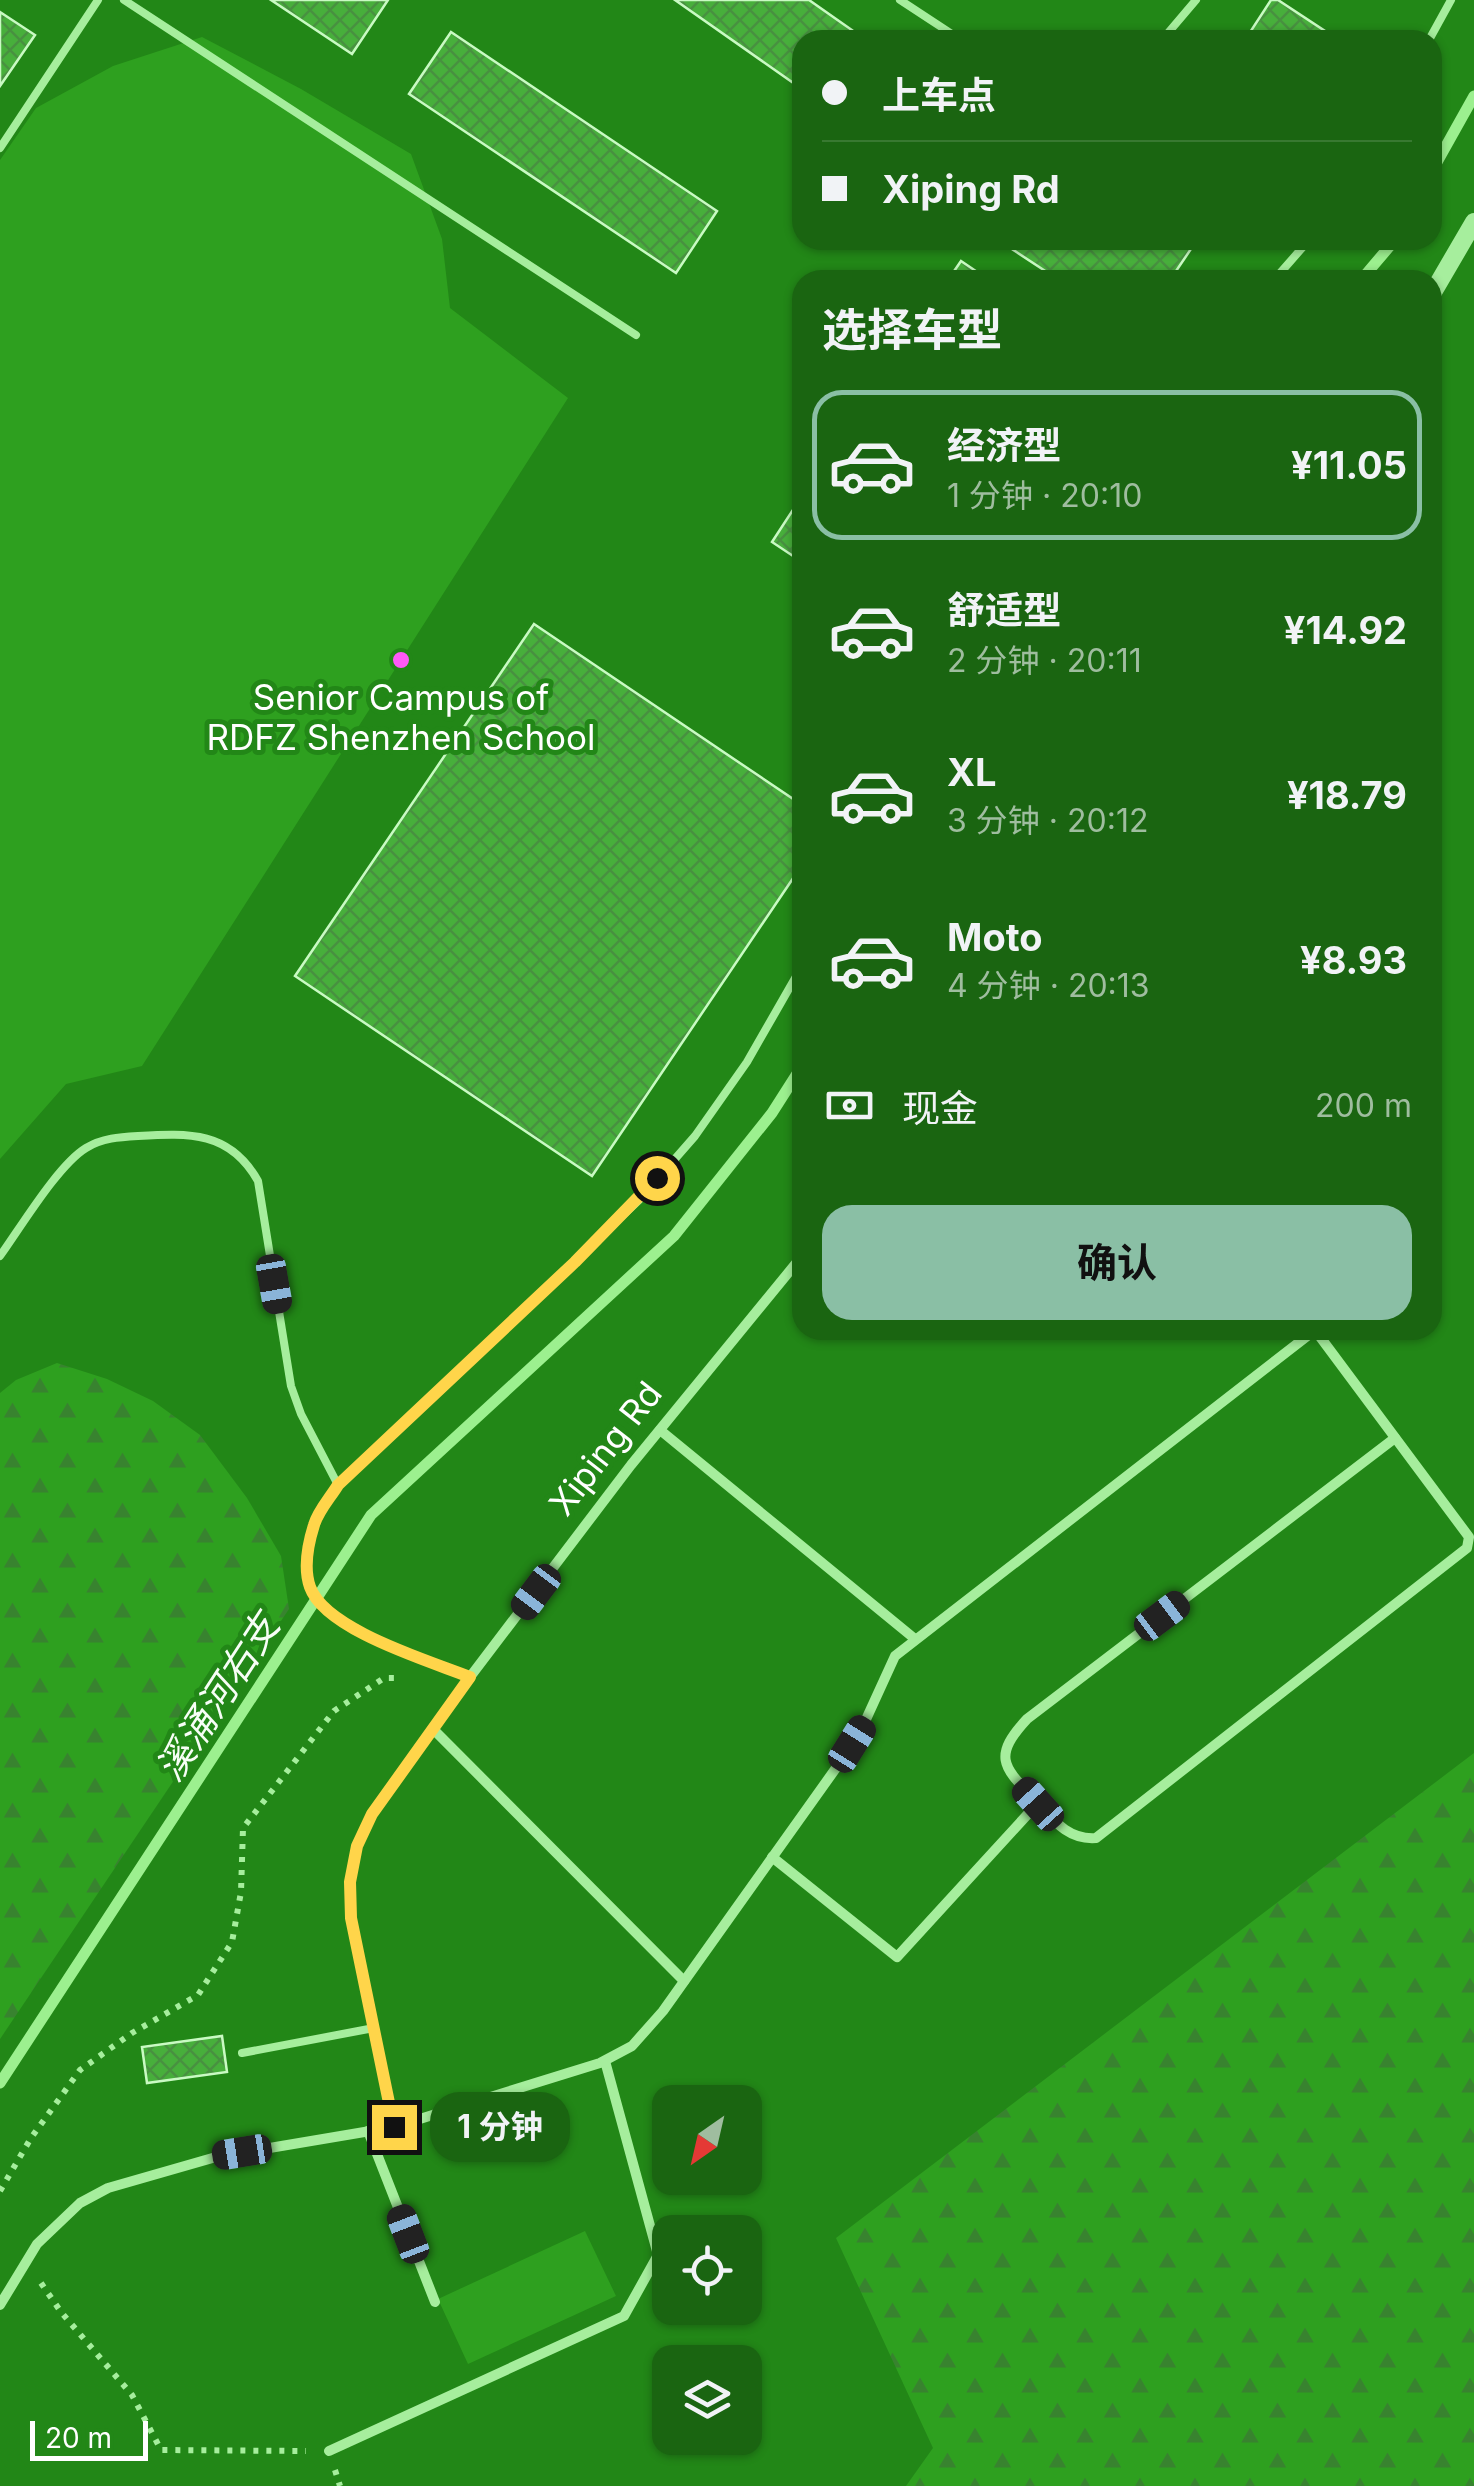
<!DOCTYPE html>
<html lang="zh">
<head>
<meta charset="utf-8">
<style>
  body { margin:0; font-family:Inter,"Noto Sans SC",sans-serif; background:#236b1a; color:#f1f3f6; height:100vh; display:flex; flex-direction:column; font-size:38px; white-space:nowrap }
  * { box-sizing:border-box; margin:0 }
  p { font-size:32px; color:#9fbd9f }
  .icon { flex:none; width:55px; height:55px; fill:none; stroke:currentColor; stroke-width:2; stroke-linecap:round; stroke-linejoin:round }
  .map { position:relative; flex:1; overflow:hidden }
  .side { position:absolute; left:792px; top:270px; width:650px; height:1070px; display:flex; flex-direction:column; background:#1a6511; border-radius:30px; box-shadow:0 2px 8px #0004 }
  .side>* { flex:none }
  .hud { position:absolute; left:792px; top:30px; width:650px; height:220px; border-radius:30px; box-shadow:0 2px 8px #0004; display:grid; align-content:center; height:220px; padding:0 30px; background:#1a6511 }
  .needle { width:65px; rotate:214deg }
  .controls { position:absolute; left:652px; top:2085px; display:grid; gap:20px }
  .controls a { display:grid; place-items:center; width:110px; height:110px; border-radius:20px; background:#1a6511; box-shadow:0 2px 8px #0004; font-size:50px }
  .scale { position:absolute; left:30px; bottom:25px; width:118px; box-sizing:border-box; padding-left:10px; border:5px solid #fff; border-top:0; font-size:28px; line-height:35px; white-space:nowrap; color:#fff; -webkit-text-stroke:8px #228717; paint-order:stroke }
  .end { position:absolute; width:45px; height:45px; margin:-22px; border:12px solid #ffd54a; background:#111; box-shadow:0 0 0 5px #111 }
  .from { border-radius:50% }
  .bubble { position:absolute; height:70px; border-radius:30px; background:#1a6511; box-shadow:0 2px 8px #0004; font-size:32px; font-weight:700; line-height:70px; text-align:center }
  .car { position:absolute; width:30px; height:60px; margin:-30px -15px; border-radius:12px; box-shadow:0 0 8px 2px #0007; background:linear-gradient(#222 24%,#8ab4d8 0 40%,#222 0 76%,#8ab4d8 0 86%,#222 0) }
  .hud b { display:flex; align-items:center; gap:35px; height:95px; font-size:38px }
  .hud b+b { border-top:2px solid #387931 }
  .hud i { width:25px; height:25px; background:#f1f3f6 }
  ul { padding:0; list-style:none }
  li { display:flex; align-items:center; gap:30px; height:150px; margin:0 20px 15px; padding:0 10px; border:5px solid transparent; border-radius:30px }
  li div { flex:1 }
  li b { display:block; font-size:38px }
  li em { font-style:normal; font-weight:700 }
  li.selected { border-color:#8abfa5 }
  li>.icon { width:90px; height:90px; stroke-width:1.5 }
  h2 { padding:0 30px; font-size:45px; line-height:120px }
  .pay { display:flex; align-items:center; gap:25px; height:110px; padding:0 30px; font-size:38px }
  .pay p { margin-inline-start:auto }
  .primary-button { display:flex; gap:20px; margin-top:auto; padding:20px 30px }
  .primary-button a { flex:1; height:115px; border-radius:30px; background:#8abfa5; color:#111; font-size:40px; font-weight:700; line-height:115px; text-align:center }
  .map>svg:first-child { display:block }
</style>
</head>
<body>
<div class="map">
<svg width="1474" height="2486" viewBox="0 0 1474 2486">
  <defs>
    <pattern id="forest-firs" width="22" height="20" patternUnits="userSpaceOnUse" patternTransform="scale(2.5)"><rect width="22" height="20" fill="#2ea01f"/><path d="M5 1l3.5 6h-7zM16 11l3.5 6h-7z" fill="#38832f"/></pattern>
    <pattern id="building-cross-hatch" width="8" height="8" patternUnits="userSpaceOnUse" patternTransform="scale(2.5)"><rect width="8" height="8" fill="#47af3b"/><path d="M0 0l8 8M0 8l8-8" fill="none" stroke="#489140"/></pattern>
  </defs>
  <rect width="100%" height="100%" fill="#228717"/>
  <g fill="url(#forest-firs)">
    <polygon points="57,1363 107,1379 153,1401 200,1435 247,1498 281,1556 289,1609 0,2039 0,1393 16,1380"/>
    <polygon points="1474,1753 1474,2486 906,2486 933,2448 836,2238"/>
  </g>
  <g fill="#2ea01f">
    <polygon points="202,37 301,89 411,154 442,239 450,308 568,398 142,1066 66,1084 0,1159 0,160 36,108 113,66"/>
    <polygon points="585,2231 616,2296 468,2364 438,2299"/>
  </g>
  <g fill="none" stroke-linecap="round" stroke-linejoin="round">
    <g stroke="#9cf08f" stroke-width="11">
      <polyline points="1432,171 1474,96"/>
      <polyline points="1361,280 1395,240"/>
      <polyline points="0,2083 371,1515 674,1236 772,1113 802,1066"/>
    </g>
  </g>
  <g fill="url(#building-cross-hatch)" stroke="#c9fac3" stroke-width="2.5">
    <polygon points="271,0 388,0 352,54"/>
    <polygon points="675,0 809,0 866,40 802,40 802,89"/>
    <polygon points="1271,0 1278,0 1331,35 1328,40 1245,40"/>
    <polygon points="0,12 35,35 0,86"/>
    <polygon points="451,32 717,211 676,273 409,94"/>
    <polygon points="998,240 1197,240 1170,280 1059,280"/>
    <polygon points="961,261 989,280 948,280"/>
    <polygon points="802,496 802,562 772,542"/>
    <polygon points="534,624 802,805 802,865 592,1176 295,976"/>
    <polygon points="222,2036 227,2072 147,2083 142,2047"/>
  </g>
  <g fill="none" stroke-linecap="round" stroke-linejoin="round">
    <g stroke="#a6ee9d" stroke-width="6" stroke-dasharray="5 8" stroke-linecap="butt">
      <polyline points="0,2191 31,2138 80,2070 132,2033 198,1995 232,1942 241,1892 243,1828 334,1711 384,1678 399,1678"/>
      <polyline points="41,2283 61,2312 132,2395 161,2450 306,2451"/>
      <polyline points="335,2470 340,2486"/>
    </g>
    <g stroke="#a6ee9d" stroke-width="8">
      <polyline points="124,0 636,335"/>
      <polyline points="900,0 961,40"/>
      <polyline points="1162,40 1196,0"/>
      <polyline points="1429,40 1451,0"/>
      <polyline points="0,148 98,0"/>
      <polyline points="1274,280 1309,240"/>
      <path d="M0,1256C21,1227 58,1165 86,1148C102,1138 120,1137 138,1136C189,1133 230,1131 258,1181L291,1386L301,1414L338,1485"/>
      <path d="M470,1677C429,1661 325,1630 310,1587C303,1567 308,1544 314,1525C319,1511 330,1498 338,1485L639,1200L695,1136L747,1062L802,966"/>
      <polyline points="242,2053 374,2028"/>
    </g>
    <g stroke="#a6ee9d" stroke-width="10">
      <polyline points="660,1430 915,1639"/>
      <polyline points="433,1729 684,1981"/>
      <path d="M772,1857L897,1957L1038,1803C1005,1768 990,1759 1027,1719L1395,1438"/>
      <polyline points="394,2127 351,1918 350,1882 357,1846 372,1814 470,1677 631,1465 802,1256"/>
      <polyline points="368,2131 435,2302"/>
      <path d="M0,2305L37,2244L80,2203L108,2188L216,2157L394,2127L600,2063L632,2046L663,2011L841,1761L863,1726L895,1656L1315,1330L1469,1537L1467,1548L1096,1838C1069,1840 1055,1822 1038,1803"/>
      <polyline points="329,2451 624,2316 658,2255 605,2061"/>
    </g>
    <polyline stroke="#a6ee9d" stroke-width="18" points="1432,294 1474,222"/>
  </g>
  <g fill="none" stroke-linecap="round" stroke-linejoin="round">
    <path stroke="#ffd54a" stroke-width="12" d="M394,2127L351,1918L350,1882L357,1846L372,1814L470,1677C430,1661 325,1630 310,1587C303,1567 308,1544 314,1525C318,1511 330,1498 338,1485L575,1262L657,1178"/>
  </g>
  <circle fill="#ff59f7" stroke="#228717" stroke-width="4" cx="401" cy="660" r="10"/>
  <g text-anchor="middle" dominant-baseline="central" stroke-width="10" stroke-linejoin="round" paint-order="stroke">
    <g font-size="35" fill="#fff" stroke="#228717">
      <text x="401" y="697">Senior Campus of<tspan x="401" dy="40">RDFZ Shenzhen School</tspan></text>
    </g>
    <g font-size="35" fill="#fff" stroke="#228717">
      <text transform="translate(605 1448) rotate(-52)">Xiping Rd</text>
    </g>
    <g font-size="38" font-style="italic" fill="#f7fef6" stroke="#228717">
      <text transform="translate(217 1697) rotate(-57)">溪涌河右支</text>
    </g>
  </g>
</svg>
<div class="controls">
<a><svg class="needle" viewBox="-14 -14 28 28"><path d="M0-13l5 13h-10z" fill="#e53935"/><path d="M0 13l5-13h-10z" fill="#9fbd9f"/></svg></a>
<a><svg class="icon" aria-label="locate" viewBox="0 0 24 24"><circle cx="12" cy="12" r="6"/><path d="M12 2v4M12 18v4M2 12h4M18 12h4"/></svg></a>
<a><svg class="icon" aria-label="layers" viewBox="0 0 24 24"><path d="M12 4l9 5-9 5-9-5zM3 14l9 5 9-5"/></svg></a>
</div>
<div class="scale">20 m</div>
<i class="end from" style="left:657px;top:1178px"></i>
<i class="end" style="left:394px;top:2127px"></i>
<div class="bubble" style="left:430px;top:2092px;width:140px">1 分钟</div>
<i class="car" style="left:274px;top:1284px;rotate:170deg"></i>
<i class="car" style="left:536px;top:1592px;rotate:217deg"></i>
<i class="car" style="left:1162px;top:1616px;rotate:53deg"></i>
<i class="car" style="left:852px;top:1744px;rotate:32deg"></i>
<i class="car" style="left:1038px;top:1804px;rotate:318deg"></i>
<i class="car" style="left:242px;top:2152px;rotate:261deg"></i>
<i class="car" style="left:408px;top:2234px;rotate:339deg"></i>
<div class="hud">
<b><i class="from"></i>上车点</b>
<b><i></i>Xiping Rd</b>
</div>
<section class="side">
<h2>选择车型</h2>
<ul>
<li class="selected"><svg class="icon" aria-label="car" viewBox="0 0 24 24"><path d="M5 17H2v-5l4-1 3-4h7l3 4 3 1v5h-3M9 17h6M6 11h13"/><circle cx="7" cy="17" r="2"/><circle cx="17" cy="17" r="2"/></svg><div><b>经济型</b><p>1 分钟 · 20:10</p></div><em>¥11.05</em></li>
<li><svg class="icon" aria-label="car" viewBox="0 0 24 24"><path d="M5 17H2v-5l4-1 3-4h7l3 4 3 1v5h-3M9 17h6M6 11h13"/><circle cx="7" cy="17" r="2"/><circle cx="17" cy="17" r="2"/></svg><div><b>舒适型</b><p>2 分钟 · 20:11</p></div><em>¥14.92</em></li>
<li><svg class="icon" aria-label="car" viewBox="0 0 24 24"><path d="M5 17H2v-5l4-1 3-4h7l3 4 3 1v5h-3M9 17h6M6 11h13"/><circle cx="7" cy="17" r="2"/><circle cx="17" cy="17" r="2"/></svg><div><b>XL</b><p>3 分钟 · 20:12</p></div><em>¥18.79</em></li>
<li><svg class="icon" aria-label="car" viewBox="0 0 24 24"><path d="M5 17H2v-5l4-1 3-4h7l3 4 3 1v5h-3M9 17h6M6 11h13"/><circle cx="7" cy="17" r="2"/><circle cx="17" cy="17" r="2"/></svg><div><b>Moto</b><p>4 分钟 · 20:13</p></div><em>¥8.93</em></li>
</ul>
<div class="pay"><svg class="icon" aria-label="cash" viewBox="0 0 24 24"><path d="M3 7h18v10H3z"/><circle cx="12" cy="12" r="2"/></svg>现金<p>200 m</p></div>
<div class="primary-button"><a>确认</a></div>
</section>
</div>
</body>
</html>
